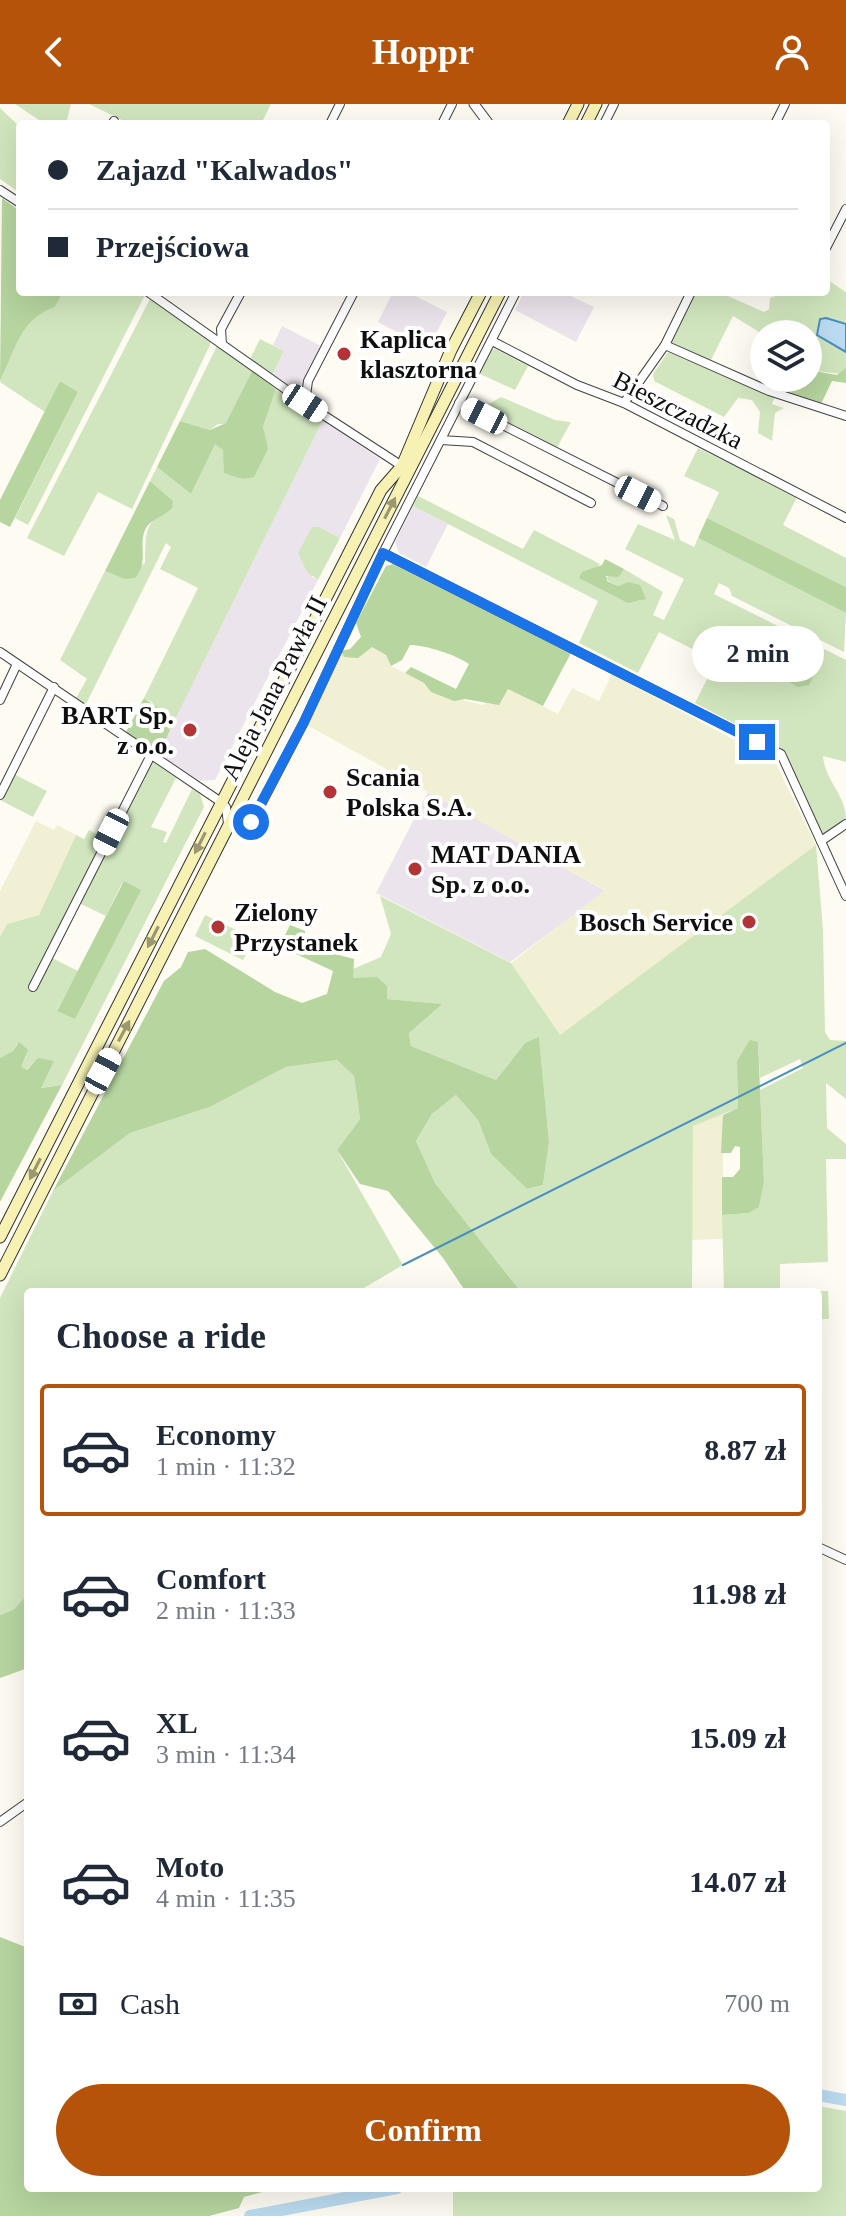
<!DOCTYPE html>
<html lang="en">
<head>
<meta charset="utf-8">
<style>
  body { margin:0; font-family:Georgia,serif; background:#f2f2f3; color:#1f2937; height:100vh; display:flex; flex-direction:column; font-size:30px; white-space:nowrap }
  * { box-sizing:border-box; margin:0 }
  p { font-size:26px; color:#747a83 }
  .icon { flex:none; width:44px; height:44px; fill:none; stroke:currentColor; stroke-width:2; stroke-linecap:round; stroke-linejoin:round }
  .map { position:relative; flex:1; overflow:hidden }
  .drawer { position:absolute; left:24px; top:1184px; width:798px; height:904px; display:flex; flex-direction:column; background:#fff; border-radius:8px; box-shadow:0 8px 32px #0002 }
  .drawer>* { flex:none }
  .hud { position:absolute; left:16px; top:16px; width:814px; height:176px; border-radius:8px; box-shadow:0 8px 32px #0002; display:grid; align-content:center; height:176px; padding:0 32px; background:#fff }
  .fabs { position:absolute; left:750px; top:216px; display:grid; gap:16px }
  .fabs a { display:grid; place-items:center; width:72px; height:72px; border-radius:50%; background:#fff; box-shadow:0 8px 32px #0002; font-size:40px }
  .end { position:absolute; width:36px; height:36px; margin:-18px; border:10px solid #1a73e8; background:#fff; box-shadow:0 0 0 4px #fff }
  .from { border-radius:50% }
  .bubble { position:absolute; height:56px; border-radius:28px; background:#fff; box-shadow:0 8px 32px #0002; font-size:26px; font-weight:600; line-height:56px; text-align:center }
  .car { position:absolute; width:24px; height:48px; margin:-24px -12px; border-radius:10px; box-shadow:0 0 6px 2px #0007; background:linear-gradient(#fff 24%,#345 0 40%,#fff 0 76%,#345 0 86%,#fff 0) }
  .hud b { display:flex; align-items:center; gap:28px; height:76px; font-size:30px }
  .hud b+b { border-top:2px solid #e0e1e3 }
  .hud i { width:20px; height:20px; background:#1f2937 }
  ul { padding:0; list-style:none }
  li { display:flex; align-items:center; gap:24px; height:132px; margin:0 16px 12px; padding:0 16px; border:4px solid transparent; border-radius:8px }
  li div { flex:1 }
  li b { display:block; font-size:30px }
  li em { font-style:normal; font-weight:600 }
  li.active { border-color:#b45309 }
  li>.icon { width:72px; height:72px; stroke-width:1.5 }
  h2 { padding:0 32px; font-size:36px; line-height:96px }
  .pay { display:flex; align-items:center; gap:20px; height:88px; padding:0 32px; font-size:30px }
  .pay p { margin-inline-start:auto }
  .cta { display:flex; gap:16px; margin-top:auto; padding:16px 32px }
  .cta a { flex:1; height:92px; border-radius:48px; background:#b45309; color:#fff; font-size:32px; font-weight:600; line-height:92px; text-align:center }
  header { display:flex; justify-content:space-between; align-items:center; height:104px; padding:0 32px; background:#b45309; color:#fff; font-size:36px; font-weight:600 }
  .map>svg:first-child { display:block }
</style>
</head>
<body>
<header><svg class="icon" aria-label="back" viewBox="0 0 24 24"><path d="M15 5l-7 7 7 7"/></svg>Hoppr<svg class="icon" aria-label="person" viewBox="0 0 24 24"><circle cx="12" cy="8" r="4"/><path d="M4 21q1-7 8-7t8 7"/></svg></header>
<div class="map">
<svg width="846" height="2112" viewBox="0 0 846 2112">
  <rect width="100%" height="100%" fill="#fefcf2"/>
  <g fill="#ece4ec">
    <polygon points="393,188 407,188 447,208 428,245 378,218"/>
    <polygon points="524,188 562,188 594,203 576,238 515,206"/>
    <polygon points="282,222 321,242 301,280 290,282 272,271 284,247 273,241"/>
    <polygon points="323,316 380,355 340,434 319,423 312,473 318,476 215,676 200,677 168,656 160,646"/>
    <polygon points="413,402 448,420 426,463 399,449 395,438"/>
    <polygon points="428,688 606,787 510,858 376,789"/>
  </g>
  <g fill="#f2f0d4">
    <polygon points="372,543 386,551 391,562 424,579 431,588 483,601 508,584 558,610 572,584 599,597 612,570 775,658 816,741 560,932 511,859 605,786 305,620 341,547"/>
    <polygon points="36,717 54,726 57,721 76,731 39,811 7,820 0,833 0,787"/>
    <polygon points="718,1009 723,1011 723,1135 692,1136 693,1022"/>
  </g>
  <g fill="#d1e6be">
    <polygon points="15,0 71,0 66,20 45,20"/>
    <polygon points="89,0 271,0 261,20 130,20"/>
    <polygon points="0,4 20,23 20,45 16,54 20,59 20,89 0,75"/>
    <polygon points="826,175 846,188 846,220 834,216 817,231 846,248 846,265 841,270 808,266 808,230 764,231 733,212 710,258 671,240 696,188 719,188 764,208 769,205 770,194 787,188 826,188"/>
    <path d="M63,188H139L145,191L28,421L15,414L78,288L60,277L45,308L0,278C15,245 19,216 55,203Z"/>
    <polygon points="150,195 211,238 209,243 132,405 98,388 64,452 27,434"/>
    <polygon points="260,235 284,247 272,271 250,255"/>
    <polygon points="217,242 252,267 226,320 218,320 210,326 180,317"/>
    <polygon points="495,245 528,262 515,286 478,269 491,246"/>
    <polygon points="668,248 775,293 772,300 784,304 775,309 772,337 758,329 760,308 752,296 738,294 724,313 654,277 653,270"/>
    <path d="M276,285L323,316L170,626L152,598L144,594L198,484L160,465L171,443L166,439L86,600L76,594L87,575L60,556L105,467L124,475L145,459C146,420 144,425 173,397L150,377L157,363L191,390L215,339L223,346L224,352L264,338L263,323Z"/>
    <polygon points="501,293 555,316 571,318 556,345 478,306"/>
    <polygon points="698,344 797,393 783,421 846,454 846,483 707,414 719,388 684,372"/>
    <path d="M418,392L523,445L534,426L600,460L593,467H586L630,496L640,497L628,478L618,482L605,475L611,470L619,473L624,465L663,488L653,511L664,516L684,475L625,445L638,420L675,436L666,411L674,415L680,436L694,443L698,434L846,509L844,548L732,492L729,484L719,479L714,490L846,556V658L823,652C825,677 846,691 846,715L822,731L783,645L695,599L716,557L659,528L638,569L579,539L598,497L413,402Z"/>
    <polygon points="312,423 319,423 340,434 318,476 307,468 298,449"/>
    <polygon points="152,657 176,674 151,723 167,728 163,738 166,739 192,685 200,690 204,703 62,981 40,984 54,957 35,957 26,966 20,963 26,952 17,940 13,947 0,954 0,833 7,820 39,811 76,731 84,735 89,726 105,735 55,833 52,854 78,867 57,906 75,914 123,777 106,812 79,799"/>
    <polygon points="14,670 47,687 33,713 0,696"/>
    <polygon points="816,741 823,826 825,928 830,936 846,937 846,995 826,979 827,1024 846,1040 846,1055 826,1055 828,1158 780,1160 780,1187 828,1187 829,1215 818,1215 818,1188 724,1188 722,1111 749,1109 759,1103 764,1078 760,986 803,964 800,955 760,974 758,939 737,957 738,1004 693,1022 692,1188 521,1188 435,1079 416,1037 432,1010 456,991 478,1016 491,1050 527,1085 543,1081 549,1038 539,934 525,939 496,976 411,942 409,929 440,900 387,895 353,874 353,865 381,853 391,830 380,792 511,859 560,931"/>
    <polygon points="205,811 255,835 243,856 195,832"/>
    <polygon points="337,956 354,972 360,1015 337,1046 403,1161 357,1188 28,1188 28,1490 13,1506 0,1511 0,1194 53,1087 130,1029 210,1003 286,963"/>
    <polygon points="818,2002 846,2007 846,2112 453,2112 453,2084 818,2084"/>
  </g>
  <g fill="#b6d59f">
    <path d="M2,94L20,107V188H63L55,203C19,216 16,245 0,277Z"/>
    <polygon points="846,264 846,279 832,277 821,300 769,283 808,274 808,266 837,271"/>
    <polygon points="252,267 276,285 263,323 268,345 254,373 243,375 224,369 223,346 215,340 191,390 157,363 180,317 210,326 226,319"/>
    <polygon points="60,277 78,288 10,423 0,418 0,396"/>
    <path d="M150,377L173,397L172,404C165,412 151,415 146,424C137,441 150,457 135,474L124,475L105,467Z"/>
    <polygon points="707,414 846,483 846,509 698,434"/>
    <polygon points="605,455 624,465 619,473 606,472 607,477 618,482 628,478 640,481 646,495 628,499 579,474 582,468 602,461"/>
    <path d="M393,460L571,549L543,602L508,585L499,601L465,595L454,597L431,588L424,579L405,569L411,563L456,585L469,560C456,551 426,541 410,541L402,556L391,562L386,551L372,543L358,554L344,553L341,547L350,545L361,533L356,519L386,462Z"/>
    <polygon points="767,542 816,567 809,581 798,583 774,570"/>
    <polygon points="144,594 157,603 161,616 170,626 159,650 126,628"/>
    <polygon points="124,777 141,786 75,915 57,907"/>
    <polygon points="290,821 305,827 305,842 354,855 353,874 377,873 387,882 387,895 442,900 409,929 411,942 496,976 525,939 539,933 549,1038 543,1081 527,1085 491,1050 478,1016 456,991 432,1010 416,1037 435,1079 521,1188 466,1188 443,1154 388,1087 360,1080 337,1046 360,1015 354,972 337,956 286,963 210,1003 130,1029 53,1087 164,877 181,863 188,848 205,845 275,888 302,899 327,890 333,867 294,849 282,837"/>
    <polygon points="750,936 758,938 764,1078 759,1103 749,1109 722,1111 722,1073 733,1073 740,1065 740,1043 735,1042 731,1049 721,1049 723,1011 738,1004 737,957"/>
    <polygon points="19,938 28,946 21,963 27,966 38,954 54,957 41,984 62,981 0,1098 0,954 13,947"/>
    <polygon points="28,1490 28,1564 0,1574 0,1511 13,1506"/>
    <polygon points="0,1833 28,1844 28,2084 277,2084 244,2093 239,2104 209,2112 0,2112"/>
  </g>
  <polygon fill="#bbdbf0" stroke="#498ec1" stroke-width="2" points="826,214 846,220 846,248 817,231 820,215"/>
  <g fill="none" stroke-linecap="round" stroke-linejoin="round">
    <polyline stroke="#498ec1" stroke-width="2" points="403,1161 846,939"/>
    <g stroke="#bbdbf0" stroke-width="12">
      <polyline points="818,1991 846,1996"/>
      <polyline points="250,2112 397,2084"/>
    </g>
    <g stroke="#424242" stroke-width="10">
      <g id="minor">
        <polyline points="112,20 114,17"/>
        <polyline points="330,20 340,0"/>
        <polyline points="442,20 452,0"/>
        <polyline points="604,20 614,0"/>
        <polyline points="775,20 785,0"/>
        <polyline points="0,86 20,99"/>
        <polyline points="826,144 846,105"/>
        <polyline points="148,188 305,299 402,362"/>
        <polyline points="492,237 577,281 624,299 846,414"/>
        <polyline points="222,240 221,225 241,188"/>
        <polyline points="665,241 769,287 846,312"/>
        <polyline points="305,299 308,277 354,188"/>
        <polyline points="459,299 663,402"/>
        <polyline points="624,299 665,241 691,188"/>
        <polyline points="441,336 473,338 591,399"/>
        <polyline points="383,449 781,650 846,792"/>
        <polyline points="0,548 221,698 226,703 228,720"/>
        <polyline points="0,596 17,560"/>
        <polyline points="0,691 54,583"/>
        <polyline points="235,708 251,718 255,712 304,618 383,449 516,188"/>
        <polyline points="821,737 846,720"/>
        <polyline points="33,883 151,651"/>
        <polyline points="818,1443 846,1456"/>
        <polyline points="0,1718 28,1698"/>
      </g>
    </g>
    <g stroke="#424242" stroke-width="11">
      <polyline id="tertiary" points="474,0 489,20"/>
    </g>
    <g stroke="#313131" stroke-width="13">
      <g id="secondary">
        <polyline points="568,20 578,0"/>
        <polyline points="586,20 596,0"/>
        <polyline points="0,1133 381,386 402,362 451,246 481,188"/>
        <polyline points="0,1171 500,188"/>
      </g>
    </g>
    <use href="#minor" stroke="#fff" stroke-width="8"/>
    <use href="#tertiary" stroke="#fff" stroke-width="9"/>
    <use href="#secondary" stroke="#f7f2b3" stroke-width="11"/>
  </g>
  <defs><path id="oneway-solid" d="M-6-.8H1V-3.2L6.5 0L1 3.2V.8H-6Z" transform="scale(2)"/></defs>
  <g fill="#9a9771">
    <use href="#oneway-solid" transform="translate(390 404) rotate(-63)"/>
    <use href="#oneway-solid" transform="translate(200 739) rotate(117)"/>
    <use href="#oneway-solid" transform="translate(153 833) rotate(117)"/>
    <use href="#oneway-solid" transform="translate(124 927) rotate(-62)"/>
    <use href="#oneway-solid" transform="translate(35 1065) rotate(117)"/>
  </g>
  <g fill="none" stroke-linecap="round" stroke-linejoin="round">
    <polyline stroke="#1a73e8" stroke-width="10" points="251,718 304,618 383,449 757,638"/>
  </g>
  <g fill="#b23436" stroke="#fff" stroke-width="3">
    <circle cx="344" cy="250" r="8"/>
    <circle cx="190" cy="626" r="8"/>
    <circle cx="330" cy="688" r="8"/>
    <circle cx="415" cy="765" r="8"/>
    <circle cx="749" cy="818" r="8"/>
    <circle cx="218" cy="823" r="8"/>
  </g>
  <g text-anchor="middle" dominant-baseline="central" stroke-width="8" stroke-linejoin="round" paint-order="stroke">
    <g font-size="26" font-weight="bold" fill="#0f0f0f" stroke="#fff" text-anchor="start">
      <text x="360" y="235">Kaplica<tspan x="360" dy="30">klasztorna</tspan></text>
      <text x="174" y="611" text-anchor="end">BART Sp.<tspan x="174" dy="30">z o.o.</tspan></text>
      <text x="346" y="673">Scania<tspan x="346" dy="30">Polska S.A.</tspan></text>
      <text x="431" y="750">MAT DANIA<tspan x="431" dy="30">Sp. z o.o.</tspan></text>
      <text x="234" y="808">Zielony<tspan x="234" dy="30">Przystanek</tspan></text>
      <text x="733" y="818" text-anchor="end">Bosch Service</text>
    </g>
    <g font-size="26" fill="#0f0f0f" stroke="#fff">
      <text transform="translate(678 306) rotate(27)">Bieszczadzka</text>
      <text transform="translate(274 584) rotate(-63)">Aleja Jana Pawła II</text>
    </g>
  </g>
</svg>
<div class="fabs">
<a><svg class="icon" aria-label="layers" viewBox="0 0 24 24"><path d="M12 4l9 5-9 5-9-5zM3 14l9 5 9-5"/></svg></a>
</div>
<i class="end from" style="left:251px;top:718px"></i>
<i class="end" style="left:757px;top:638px"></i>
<div class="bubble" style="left:692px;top:522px;width:132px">2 min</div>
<i class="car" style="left:305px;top:299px;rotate:123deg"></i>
<i class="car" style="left:484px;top:312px;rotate:297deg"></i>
<i class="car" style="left:638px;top:390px;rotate:117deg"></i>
<i class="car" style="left:111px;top:728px;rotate:207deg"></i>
<i class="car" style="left:103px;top:967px;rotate:28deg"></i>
<div class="hud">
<b><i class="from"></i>Zajazd &quot;Kalwados&quot;</b>
<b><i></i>Przejściowa</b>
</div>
<section class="drawer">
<h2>Choose a ride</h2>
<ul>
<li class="active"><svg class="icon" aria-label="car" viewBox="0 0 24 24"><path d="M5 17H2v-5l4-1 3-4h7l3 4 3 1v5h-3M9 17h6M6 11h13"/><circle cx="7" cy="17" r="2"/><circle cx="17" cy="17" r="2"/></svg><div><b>Economy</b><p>1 min · 11:32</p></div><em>8.87 zł</em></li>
<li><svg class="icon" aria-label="car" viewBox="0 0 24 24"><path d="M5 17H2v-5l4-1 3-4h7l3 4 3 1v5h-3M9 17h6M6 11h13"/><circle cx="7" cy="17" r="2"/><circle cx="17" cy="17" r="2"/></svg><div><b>Comfort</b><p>2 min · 11:33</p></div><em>11.98 zł</em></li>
<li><svg class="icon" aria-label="car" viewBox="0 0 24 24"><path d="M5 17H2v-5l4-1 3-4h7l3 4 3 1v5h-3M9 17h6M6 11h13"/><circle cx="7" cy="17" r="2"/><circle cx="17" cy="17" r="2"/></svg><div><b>XL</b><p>3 min · 11:34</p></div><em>15.09 zł</em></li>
<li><svg class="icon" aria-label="car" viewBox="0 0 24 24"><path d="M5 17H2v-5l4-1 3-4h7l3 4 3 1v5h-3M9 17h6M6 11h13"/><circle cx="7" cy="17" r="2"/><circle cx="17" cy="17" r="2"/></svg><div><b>Moto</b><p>4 min · 11:35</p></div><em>14.07 zł</em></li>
</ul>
<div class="pay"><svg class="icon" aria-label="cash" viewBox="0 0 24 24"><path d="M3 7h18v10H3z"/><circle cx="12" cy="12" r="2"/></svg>Cash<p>700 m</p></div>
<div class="cta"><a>Confirm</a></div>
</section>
</div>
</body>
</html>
